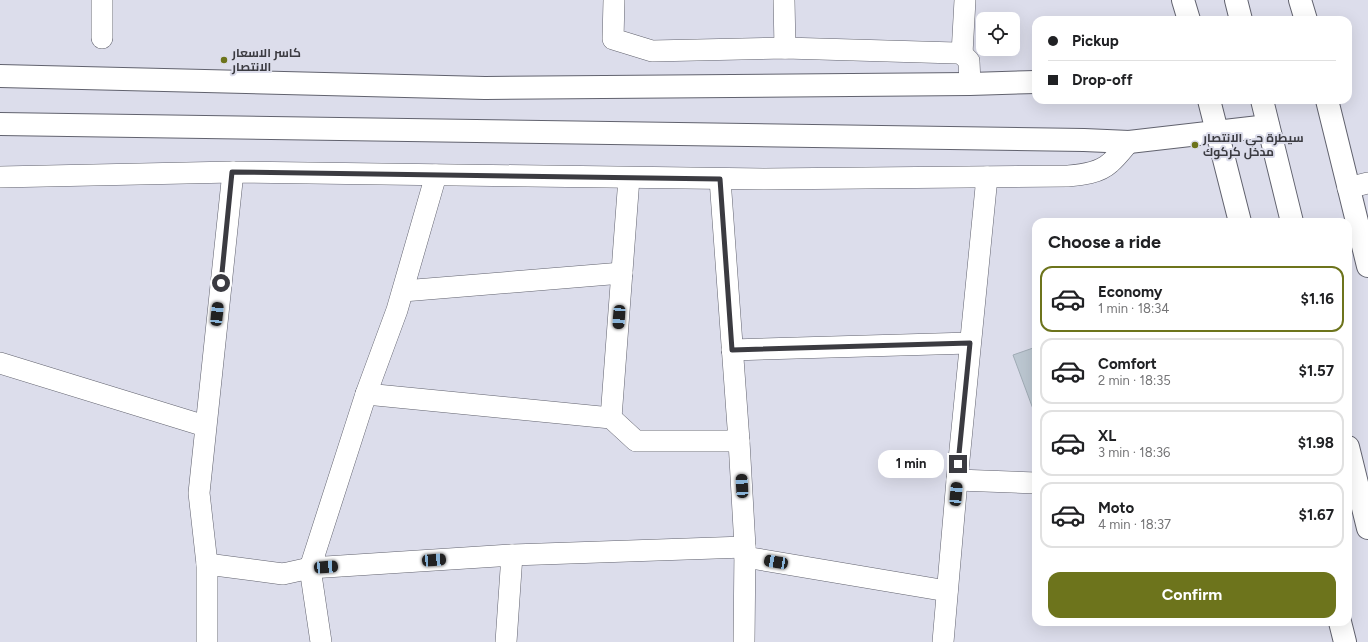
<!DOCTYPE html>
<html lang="en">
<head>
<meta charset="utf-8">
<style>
  body { margin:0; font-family:Figtree,Cairo,sans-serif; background:#f2f2f2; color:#202124; height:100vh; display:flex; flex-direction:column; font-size:15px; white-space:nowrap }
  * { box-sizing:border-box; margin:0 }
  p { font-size:13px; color:#757577 }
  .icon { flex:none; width:22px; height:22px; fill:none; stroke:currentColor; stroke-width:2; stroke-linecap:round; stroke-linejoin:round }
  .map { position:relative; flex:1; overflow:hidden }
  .panel { position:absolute; left:1032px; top:218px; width:320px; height:408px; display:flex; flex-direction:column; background:#fff; border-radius:12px; box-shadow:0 4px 16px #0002 }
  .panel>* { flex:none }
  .top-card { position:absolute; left:1032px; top:16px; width:320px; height:88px; border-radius:12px; box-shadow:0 4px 16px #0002; display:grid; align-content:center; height:88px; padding:0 16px; background:#fff }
  .buttons { position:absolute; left:976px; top:12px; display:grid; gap:8px }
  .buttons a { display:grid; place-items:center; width:44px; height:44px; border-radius:8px; background:#fff; box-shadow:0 4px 16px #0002; font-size:20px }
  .end { position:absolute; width:18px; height:18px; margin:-9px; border:5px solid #3b3b41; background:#fff; box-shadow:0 0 0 2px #fff }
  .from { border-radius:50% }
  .bubble { position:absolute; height:28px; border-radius:12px; background:#fff; box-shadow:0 4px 16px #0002; font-size:13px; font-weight:700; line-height:28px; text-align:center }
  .car { position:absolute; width:12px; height:24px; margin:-12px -6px; border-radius:5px; box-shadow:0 0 3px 1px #0007; background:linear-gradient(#222 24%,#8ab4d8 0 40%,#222 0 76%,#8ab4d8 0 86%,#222 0) }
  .top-card b { display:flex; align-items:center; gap:14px; height:38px; font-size:15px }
  .top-card b+b { border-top:1px solid #e0e0e0 }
  .top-card i { width:10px; height:10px; background:#202124 }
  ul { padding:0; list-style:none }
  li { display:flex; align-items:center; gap:12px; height:66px; margin:0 8px 6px; padding:0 8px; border:2px solid #e0e0e0; border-radius:12px }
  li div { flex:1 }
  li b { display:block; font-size:15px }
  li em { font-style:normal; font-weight:700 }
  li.current { border-color:#6d741c }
  li>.icon { width:36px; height:36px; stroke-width:1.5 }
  h2 { padding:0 16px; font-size:18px; line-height:48px }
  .primary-button { display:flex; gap:8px; margin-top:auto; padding:8px 16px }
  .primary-button a { flex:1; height:46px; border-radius:12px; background:#6d741c; color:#fff; font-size:16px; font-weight:700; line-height:46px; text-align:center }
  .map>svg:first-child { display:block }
</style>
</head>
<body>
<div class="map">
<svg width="1368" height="642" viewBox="0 0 1368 642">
  <rect width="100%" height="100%" fill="#dcddeb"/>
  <polygon fill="#bcc7d1" stroke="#a0abb5" points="1036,347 1036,417 1013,355"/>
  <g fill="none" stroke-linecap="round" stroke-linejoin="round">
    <g stroke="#61626e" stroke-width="22">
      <g id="street">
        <polyline points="102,0 102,38"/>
        <polyline points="614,0 613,39 652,51 785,48 956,53 962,54 969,61 970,84"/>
        <polyline points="784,0 785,48"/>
        <polyline points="962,54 965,0"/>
        <polyline points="436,175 397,310 366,394 310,568 512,555 745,547"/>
        <path d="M0,177L233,172L764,179L1068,176C1082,175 1099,173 1110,163C1117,157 1123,149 1129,142"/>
        <polyline points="720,179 739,441 745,547 744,642"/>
        <polyline points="1348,188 1368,183"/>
        <polyline points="403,291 622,273"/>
        <polyline points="732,350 970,343"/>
        <polyline points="0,363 205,426"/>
        <polyline points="366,394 611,418 636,441 739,441"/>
        <polyline points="611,418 629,178"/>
        <polyline points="957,480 1036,483"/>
        <polyline points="745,557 947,591"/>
        <polyline points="207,564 283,574 310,568 321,642"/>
        <polyline points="207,642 207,564 199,493 233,172"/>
        <polyline points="506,642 512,555"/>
        <polyline points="943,642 957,480 987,177"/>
      </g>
    </g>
    <g stroke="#61626e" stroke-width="24">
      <g id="secondary">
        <polyline points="1300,0 1306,20"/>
        <polyline points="1327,100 1368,266"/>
      </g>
    </g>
    <g stroke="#61626e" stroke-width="24">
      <g id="primary">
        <polyline points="0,76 485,88 970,84 1036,82"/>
        <polyline points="0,124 1084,140 1129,142 1268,126"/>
      </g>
    </g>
    <g stroke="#61626e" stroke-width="24">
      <g id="highway">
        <polyline points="1183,0 1189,20"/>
        <polyline points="1236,0 1241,20"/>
        <polyline points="1209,100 1240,222"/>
        <polyline points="1262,100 1292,222"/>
        <polyline points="1348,447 1368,528"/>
        <polyline points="1340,622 1345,642"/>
      </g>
    </g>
    <use href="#street" stroke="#fff" stroke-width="21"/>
    <use href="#secondary" stroke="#fff" stroke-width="22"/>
    <use href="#primary" stroke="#fff" stroke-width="22"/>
    <use href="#highway" stroke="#fff" stroke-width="22"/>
  </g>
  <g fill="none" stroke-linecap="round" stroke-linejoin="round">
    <polyline stroke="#3b3b41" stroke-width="5" points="221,283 232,172 720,179 732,350 970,343 958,464"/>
  </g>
  <g fill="#6d741c" stroke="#dcddeb" stroke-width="1.5">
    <circle cx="224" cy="60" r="4"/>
    <circle cx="1195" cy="145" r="4"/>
  </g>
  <g text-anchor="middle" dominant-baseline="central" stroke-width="4" stroke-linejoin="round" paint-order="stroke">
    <g font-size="12" font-weight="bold" fill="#3b3b41" stroke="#dcddeb" text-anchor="start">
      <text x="232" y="53">كاسر الاسعار<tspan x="232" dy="14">الانتصار</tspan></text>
      <text x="1203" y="138">سيطرة حي الانتصار<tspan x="1203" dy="14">مدخل كركوك</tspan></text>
    </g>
  </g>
</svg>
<div class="buttons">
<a><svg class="icon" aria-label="locate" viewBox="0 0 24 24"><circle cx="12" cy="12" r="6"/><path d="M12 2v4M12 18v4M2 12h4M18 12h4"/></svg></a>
</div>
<i class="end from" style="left:221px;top:283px"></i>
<i class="end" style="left:958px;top:464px"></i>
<div class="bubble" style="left:878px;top:450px;width:66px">1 min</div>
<i class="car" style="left:217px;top:314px;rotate:6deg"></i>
<i class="car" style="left:619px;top:317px;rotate:184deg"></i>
<i class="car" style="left:742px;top:486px;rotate:357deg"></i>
<i class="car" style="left:956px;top:494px;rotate:5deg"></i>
<i class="car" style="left:434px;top:560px;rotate:86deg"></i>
<i class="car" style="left:776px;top:562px;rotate:280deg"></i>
<i class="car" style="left:326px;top:567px;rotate:86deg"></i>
<div class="top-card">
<b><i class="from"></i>Pickup</b>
<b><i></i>Drop-off</b>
</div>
<section class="panel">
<h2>Choose a ride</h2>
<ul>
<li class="current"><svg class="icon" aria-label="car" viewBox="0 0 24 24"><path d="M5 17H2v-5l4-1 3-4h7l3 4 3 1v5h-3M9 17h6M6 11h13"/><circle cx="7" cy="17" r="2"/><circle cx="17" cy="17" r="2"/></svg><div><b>Economy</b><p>1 min · 18:34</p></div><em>$1.16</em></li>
<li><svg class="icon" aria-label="car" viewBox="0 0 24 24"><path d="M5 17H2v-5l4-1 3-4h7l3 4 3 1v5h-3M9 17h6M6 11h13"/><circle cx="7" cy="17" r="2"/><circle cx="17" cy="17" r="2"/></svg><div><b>Comfort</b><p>2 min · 18:35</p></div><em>$1.57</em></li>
<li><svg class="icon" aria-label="car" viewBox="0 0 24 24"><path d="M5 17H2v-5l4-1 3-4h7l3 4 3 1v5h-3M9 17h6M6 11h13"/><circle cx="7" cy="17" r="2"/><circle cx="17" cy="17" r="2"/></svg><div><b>XL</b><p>3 min · 18:36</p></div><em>$1.98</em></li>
<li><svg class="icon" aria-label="car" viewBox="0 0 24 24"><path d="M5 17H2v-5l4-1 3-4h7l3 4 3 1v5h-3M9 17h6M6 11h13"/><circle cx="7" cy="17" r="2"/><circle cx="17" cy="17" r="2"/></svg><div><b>Moto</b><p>4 min · 18:37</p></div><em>$1.67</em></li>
</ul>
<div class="primary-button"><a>Confirm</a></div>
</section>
</div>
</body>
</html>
